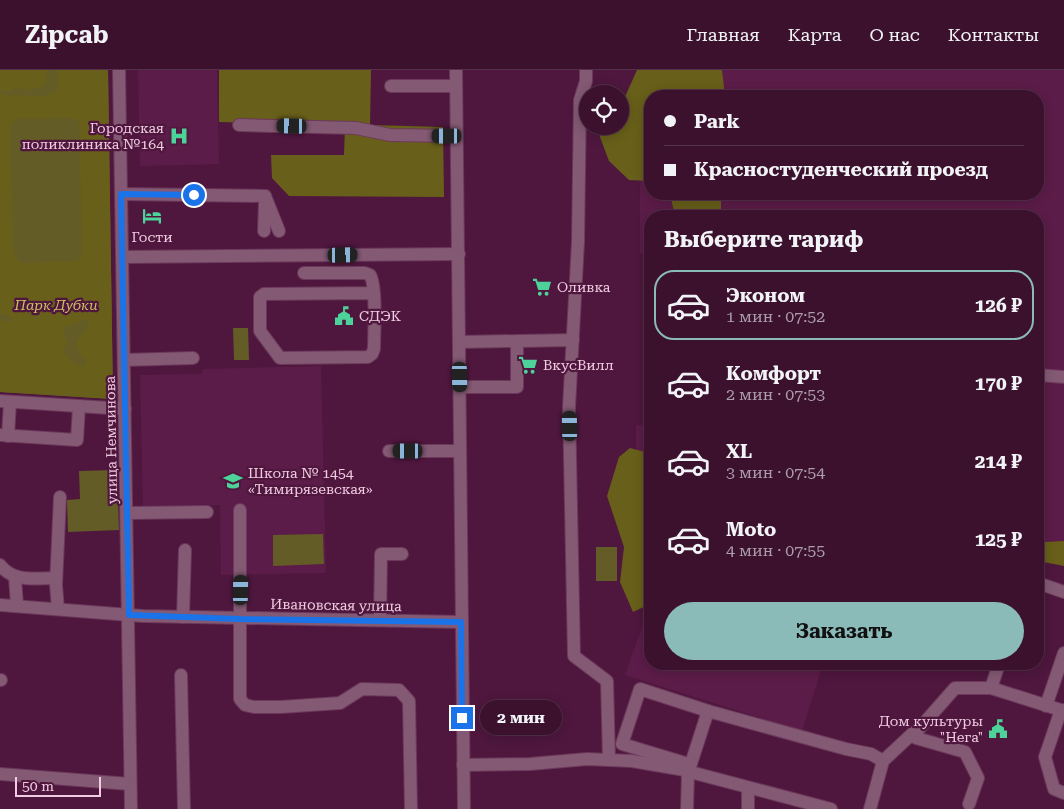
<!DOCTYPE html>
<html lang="ru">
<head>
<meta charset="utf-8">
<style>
  body { margin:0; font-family:"Roboto Serif",serif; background:#421a36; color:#f1f3f6; height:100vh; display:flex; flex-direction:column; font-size:19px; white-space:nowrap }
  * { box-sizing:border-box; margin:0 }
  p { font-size:16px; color:#ac9daa }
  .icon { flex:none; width:28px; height:28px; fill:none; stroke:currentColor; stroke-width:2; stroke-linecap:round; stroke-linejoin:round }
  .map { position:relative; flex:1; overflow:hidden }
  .side { position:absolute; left:644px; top:140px; width:400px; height:460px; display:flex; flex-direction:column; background:#3b112e; border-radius:20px; box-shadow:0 2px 12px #0003,0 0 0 1px #54314a }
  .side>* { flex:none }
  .guide { position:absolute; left:644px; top:20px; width:400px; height:110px; border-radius:20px; box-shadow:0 2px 12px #0003,0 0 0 1px #54314a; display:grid; align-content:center; height:110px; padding:0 20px; background:#3b112e }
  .fabs { position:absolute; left:579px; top:15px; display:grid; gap:10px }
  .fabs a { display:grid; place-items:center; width:50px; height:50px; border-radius:50%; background:#3b112e; box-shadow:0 2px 12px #0003,0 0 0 1px #54314a; font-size:25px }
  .scale { position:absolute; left:15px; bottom:12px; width:86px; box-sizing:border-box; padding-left:5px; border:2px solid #f0cce1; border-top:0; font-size:14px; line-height:18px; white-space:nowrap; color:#f0cce1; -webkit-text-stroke:4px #4f173e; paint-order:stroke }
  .end { position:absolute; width:22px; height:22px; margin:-11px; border:6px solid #1a73e8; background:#fff; box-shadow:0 0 0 2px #fff }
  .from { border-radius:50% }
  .bubble { position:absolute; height:35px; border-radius:18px; background:#3b112e; box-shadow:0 2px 12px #0003,0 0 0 1px #54314a; font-size:16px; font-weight:700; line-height:35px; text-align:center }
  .car { position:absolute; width:15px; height:30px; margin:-15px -8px; border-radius:6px; box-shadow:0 0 4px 1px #0007; background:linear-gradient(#222 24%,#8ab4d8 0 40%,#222 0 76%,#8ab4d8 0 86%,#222 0) }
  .guide b { display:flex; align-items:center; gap:18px; height:48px; font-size:19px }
  .guide b+b { border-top:1px solid #54314a }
  .guide i { width:12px; height:12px; background:#f1f3f6 }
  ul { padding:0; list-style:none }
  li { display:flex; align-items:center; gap:15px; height:70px; margin:0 10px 8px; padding:0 10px; border:2px solid transparent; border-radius:20px }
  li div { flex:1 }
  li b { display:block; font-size:19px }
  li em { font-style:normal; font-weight:700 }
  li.current { border-color:#8bbbb9 }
  li>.icon { width:45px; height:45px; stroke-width:1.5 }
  h2 { padding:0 20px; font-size:22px; line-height:60px }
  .cta { display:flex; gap:10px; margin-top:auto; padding:10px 20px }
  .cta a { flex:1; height:58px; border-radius:30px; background:#8bbbb9; color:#111; font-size:20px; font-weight:700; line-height:58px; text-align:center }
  header { display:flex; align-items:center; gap:30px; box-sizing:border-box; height:70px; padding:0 25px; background:#3b112e; border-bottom:1px solid #54314a }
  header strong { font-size:24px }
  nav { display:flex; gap:28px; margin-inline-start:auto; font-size:18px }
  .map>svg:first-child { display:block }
</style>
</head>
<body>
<header>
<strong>Zipcab</strong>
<nav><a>Главная</a><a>Карта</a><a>О нас</a><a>Контакты</a></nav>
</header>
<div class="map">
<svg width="1064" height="739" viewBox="0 0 1064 739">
  <rect width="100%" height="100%" fill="#4f173e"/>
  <g fill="#5c1c49" fill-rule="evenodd">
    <polygon points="138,0 217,0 219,94 140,96"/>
    <path d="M640,0H1064V492L1038,490V146H650V183H640ZM650,26H1038V124H650Z"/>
    <polygon points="321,296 326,503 221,505 220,435 143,436 140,305 202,304 203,299"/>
    <polygon points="636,355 650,356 650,459 637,458"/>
    <polygon points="650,534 650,594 823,594 802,661 625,605"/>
  </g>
  <g fill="#635c26">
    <polygon points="0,0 108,0 113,329 0,322"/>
    <polygon points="233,258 248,258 249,290 234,290"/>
    <polygon points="117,400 119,460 68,462 67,430 80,429 79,401"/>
    <polygon points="323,464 324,494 273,496 273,465"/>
    <rect x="596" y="477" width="21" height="34"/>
  </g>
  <g fill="#685f1a" fill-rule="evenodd">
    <path d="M0,0H47L46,12L43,16L25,20L15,17L12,21H0L3,25L45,26L57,21L58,0H108L113,329L0,322V250L10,252L12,249L8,245L0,244ZM72,48L79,51L82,186L77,191L22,193L14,187L10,58L15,49ZM81,250H85L88,253V257C73,276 73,271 86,292L85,295L81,296L72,291L63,283L67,272L63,262L65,257L76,254Z"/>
    <polygon points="219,0 371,0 370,55 443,57 444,127 289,126 272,108 271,85 344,85 345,55 219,52"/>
    <polygon points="637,0 722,0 725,26 650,26 650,111 629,110 609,91 600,67 601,56 620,56 620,31 624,29"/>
    <polygon points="670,124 721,124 721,146 675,146"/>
    <polygon points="630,378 645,382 650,406 650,534 633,542 620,512 624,477 607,426 619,387"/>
    <polygon points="1038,470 1045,472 1064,471 1064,496 1038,491"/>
  </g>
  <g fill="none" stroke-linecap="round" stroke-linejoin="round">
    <g stroke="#6c385b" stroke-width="14">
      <g id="minor">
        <polyline points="119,0 131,739"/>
        <polyline points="456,0 464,739"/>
        <polyline points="586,0 586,11 580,30 578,172 569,337 574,586 607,611 609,690"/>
        <polyline points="391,16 456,16"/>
        <polyline points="239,55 356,58 390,65 457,66"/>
        <polyline points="121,124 265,126"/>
        <polyline points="265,126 279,161"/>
        <polyline points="264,161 265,133"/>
        <polyline points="123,187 459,184"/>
        <path d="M304,203H365L370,205C377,216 374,264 374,279L372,284L368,287L280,288L260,261V227L264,224L373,223"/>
        <polyline points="460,272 573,270"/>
        <polyline points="124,290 193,288"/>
        <polyline points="1038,305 1064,307"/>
        <polyline points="460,317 517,317 517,271"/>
        <polyline points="0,331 125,339"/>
        <polyline points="0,365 77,370 79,336"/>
        <polyline points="8,366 10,332"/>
        <polyline points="389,381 460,381"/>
        <polyline points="240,440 240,629 245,635 254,637 281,637 340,633 362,619 399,620 409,631 411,739"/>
        <polyline points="127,443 207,442"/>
        <path d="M0,495C14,513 35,508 56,508"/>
        <polyline points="15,507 17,536"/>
        <polyline points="1038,513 1064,522"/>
        <polyline points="0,535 143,546 461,552"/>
        <polyline points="58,539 56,515 60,427"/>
        <polyline points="183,547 185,480"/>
        <polyline points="380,550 381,484 402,484"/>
        <polyline points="181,605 184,739"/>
        <polyline points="0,610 1,610"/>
        <polyline points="991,618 999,594"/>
        <polyline points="1046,636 1064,583"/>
        <polyline points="1061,640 1045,687 1054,719 1064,723"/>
        <polyline points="913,663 916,668 965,682 978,708 969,734"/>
        <polyline points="685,693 622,674 640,619 708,641"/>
        <polyline points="463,695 530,694 587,689 632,691 679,699 831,739"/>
        <polyline points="0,704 130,714"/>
        <polyline points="748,718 748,739"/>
        <polyline points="687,739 688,703 708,641 846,679 871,684 883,691"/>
        <polyline points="870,739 883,691 913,663 918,660 955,618 991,618 1064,641"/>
      </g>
    </g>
    <use href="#minor" stroke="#835973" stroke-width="12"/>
  </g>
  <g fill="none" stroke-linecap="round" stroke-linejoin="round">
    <polyline stroke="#1a73e8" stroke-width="6" points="194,125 121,124 129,545 240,549 461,552 462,648"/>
  </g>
  <defs>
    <g id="hospital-bare" transform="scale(1.5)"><path d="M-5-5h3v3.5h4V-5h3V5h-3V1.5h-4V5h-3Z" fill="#4dd39a" stroke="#4f173e" stroke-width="2.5" paint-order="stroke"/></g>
    <g id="hotel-bare" transform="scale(1.5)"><path d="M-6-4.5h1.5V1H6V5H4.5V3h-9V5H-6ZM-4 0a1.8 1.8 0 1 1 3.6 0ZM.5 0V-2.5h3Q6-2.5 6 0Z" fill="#4dd39a" stroke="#4f173e" stroke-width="2.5" paint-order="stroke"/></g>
    <g id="supermarket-bare" transform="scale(1.5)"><path d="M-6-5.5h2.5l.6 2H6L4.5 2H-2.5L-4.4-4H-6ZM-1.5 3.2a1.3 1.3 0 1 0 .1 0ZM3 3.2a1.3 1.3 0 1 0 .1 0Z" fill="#4dd39a" stroke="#4f173e" stroke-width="2.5" paint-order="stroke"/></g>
    <g id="civic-bare" transform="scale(1.5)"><path d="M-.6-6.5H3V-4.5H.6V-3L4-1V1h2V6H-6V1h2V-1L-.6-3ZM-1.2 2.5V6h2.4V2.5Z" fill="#4dd39a" stroke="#4f173e" stroke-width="2.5" paint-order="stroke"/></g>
    <g id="school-bare" transform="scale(1.5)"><path d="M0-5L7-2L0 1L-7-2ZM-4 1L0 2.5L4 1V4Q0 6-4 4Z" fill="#4dd39a" stroke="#4f173e" stroke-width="2.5" paint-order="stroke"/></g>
  </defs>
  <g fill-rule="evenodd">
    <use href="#hospital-bare" x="179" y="66"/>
    <use href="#hotel-bare" x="152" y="146"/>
    <use href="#supermarket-bare" x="542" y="217"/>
    <use href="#civic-bare" x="344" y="246"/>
    <use href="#supermarket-bare" x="528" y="295"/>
    <use href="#school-bare" x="233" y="411"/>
    <use href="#civic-bare" x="998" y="659"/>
  </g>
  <g text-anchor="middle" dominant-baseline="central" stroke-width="4.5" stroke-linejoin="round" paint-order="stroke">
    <g font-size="14" fill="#f0cce1" stroke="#4f173e" text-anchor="start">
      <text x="164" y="58" text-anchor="end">Городская<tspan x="164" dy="16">поликлиника №164</tspan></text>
      <text x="152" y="167" text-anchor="middle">Гости</text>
      <text x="557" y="217">Оливка</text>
      <text x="359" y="246">СДЭК</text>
      <text x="543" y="295">ВкусВилл</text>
      <text x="248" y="403">Школа № 1454<tspan x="248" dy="16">«Тимирязевская»</tspan></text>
      <text x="983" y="651" text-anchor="end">Дом культуры<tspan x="983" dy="16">"Нега"</tspan></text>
    </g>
    <g font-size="14" font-style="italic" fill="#cdc161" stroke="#4f173e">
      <text x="56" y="235">Парк Дубки</text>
    </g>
    <g font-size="14" fill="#f0cce1" stroke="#4f173e">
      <text transform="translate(111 370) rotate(-91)">улица Немчинова</text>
      <text transform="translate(336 535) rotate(1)">Ивановская улица</text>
    </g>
  </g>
</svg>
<div class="fabs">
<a><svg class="icon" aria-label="locate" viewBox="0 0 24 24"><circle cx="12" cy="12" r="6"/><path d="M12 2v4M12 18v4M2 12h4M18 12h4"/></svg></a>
</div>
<div class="scale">50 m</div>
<i class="end from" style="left:194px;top:125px"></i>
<i class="end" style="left:462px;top:648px"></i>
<div class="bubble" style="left:480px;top:630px;width:82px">2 мин</div>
<i class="car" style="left:292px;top:56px;rotate:271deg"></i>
<i class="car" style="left:447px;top:66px;rotate:270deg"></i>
<i class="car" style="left:343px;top:185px;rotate:89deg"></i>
<i class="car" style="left:460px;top:307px;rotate:179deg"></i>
<i class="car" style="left:570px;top:356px;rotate:359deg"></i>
<i class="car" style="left:408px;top:381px;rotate:270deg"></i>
<i class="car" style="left:241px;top:520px;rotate:1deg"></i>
<div class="guide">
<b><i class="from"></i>Park</b>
<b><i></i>Красностуденческий проезд</b>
</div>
<section class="side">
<h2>Выберите тариф</h2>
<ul>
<li class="current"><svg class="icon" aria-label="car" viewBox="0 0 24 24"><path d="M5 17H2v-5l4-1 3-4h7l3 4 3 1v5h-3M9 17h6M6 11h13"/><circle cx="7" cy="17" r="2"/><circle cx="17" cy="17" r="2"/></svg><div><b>Эконом</b><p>1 мин · 07:52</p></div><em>126 ₽</em></li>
<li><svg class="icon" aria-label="car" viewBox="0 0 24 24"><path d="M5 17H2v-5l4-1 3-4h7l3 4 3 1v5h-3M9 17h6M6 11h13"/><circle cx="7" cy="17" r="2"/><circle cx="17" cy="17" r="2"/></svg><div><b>Комфорт</b><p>2 мин · 07:53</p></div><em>170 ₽</em></li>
<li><svg class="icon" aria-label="car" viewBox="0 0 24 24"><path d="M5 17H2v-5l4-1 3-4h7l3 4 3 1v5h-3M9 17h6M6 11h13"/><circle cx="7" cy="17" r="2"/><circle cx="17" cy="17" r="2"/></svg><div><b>XL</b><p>3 мин · 07:54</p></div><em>214 ₽</em></li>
<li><svg class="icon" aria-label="car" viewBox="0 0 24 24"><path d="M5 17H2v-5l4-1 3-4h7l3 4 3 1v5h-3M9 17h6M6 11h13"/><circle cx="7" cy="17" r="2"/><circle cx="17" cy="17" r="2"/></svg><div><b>Moto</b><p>4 мин · 07:55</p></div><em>125 ₽</em></li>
</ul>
<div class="cta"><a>Заказать</a></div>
</section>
</div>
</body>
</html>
